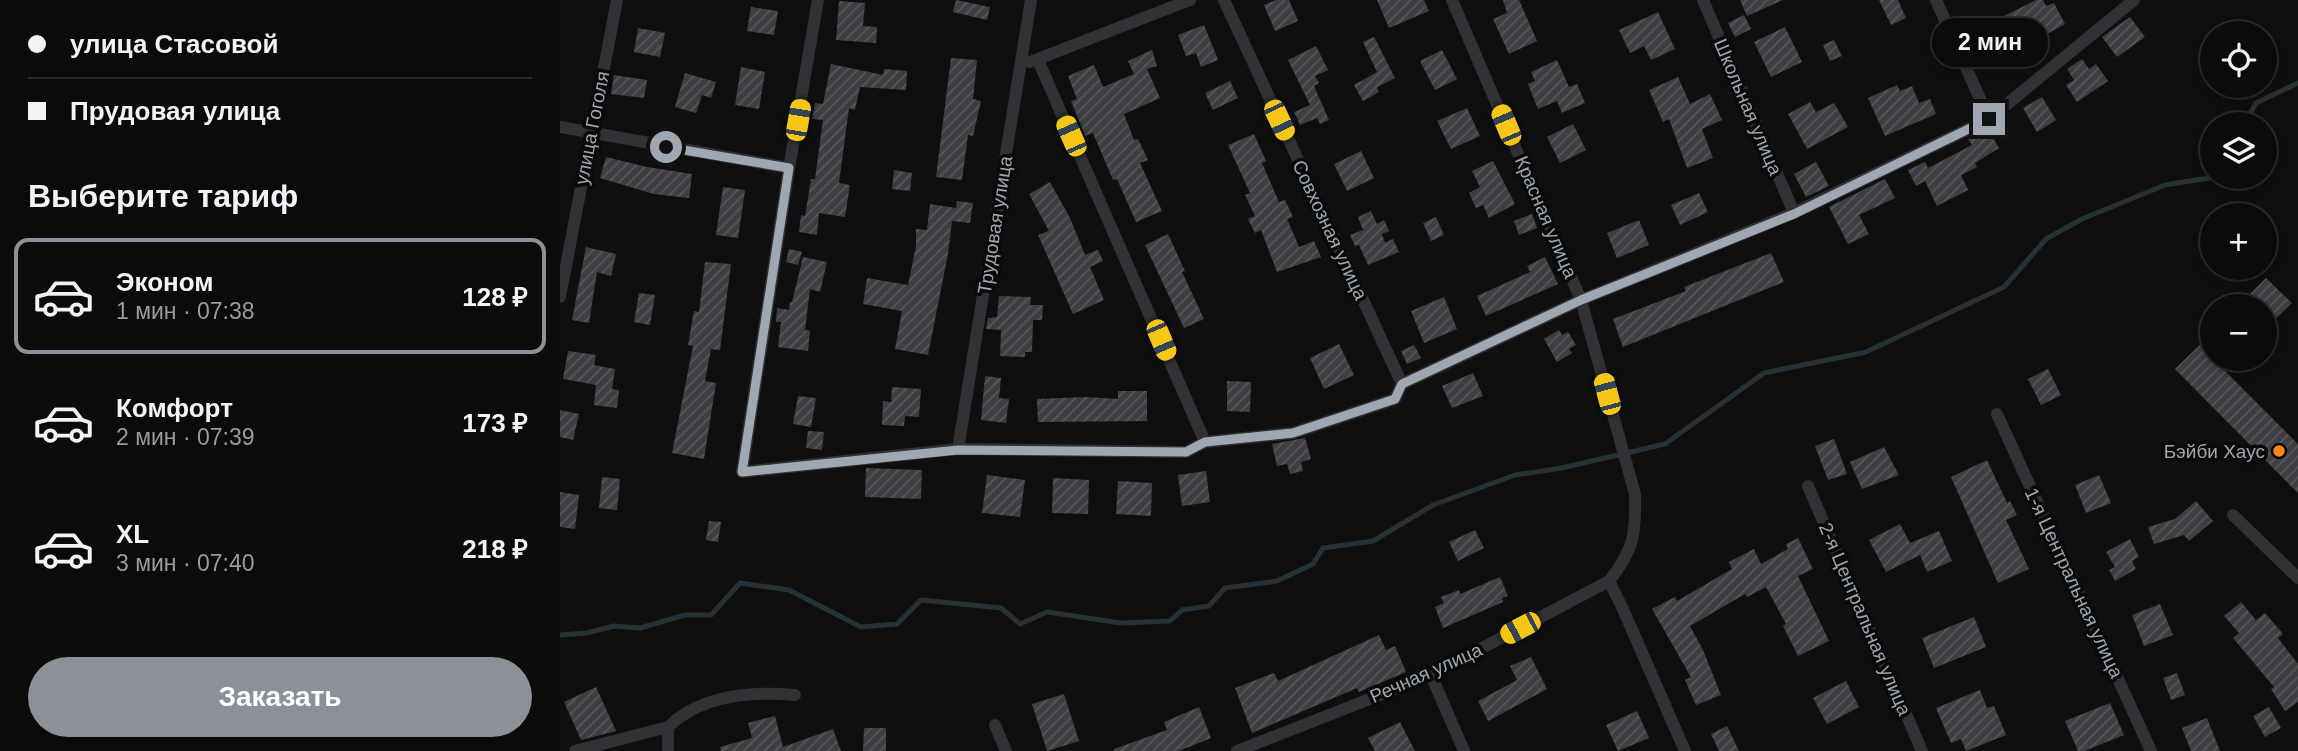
<!DOCTYPE html>
<html lang="ru">
<head>
<meta charset="utf-8">
<style>
  body { margin:0; font-family:Arial,sans-serif; background:#141415; color:#f1f3f6; height:100vh; display:flex; flex-direction:column; font-size:26px; white-space:nowrap }
  * { box-sizing:border-box; margin:0 }
  p { font-size:23px; color:#9a9b9d }
  .icon { flex:none; width:38px; height:38px; fill:none; stroke:currentColor; stroke-width:2; stroke-linecap:round; stroke-linejoin:round }
  .map { position:relative; flex:1; overflow:hidden }
  .sheet { display:flex; flex-direction:column; background:#0b0b0c; width:560px }
  .sheet>* { flex:none }
  .top-card { display:grid; align-content:center; height:154px; padding:0 28px; background:#0b0b0c }
  .buttons { position:absolute; left:1640px; top:21px; display:grid; gap:14px }
  .buttons a { display:grid; place-items:center; width:77px; height:77px; border-radius:50%; background:#0b0b0c; box-shadow:0 4px 10px #0003,0 0 0 2px #2b2b2d; font-size:35px }
  .end { position:absolute; width:32px; height:32px; margin:-16px; border:9px solid #9fa8b2; background:#111; box-shadow:0 0 0 4px #111 }
  .from { border-radius:50% }
  .bubble { position:absolute; height:49px; border-radius:24px; background:#0b0b0c; box-shadow:0 4px 10px #0003,0 0 0 2px #2b2b2d; font-size:23px; font-weight:600; line-height:49px; text-align:center }
  .car { position:absolute; width:21px; height:42px; margin:-21px -10px; border-radius:9px; box-shadow:0 0 5px 2px #0007; background:linear-gradient(#f5c518 24%,#345 0 40%,#f5c518 0 76%,#345 0 86%,#f5c518 0) }
  .top-card b { display:flex; align-items:center; gap:24px; height:66px; font-size:26px }
  .top-card b+b { border-top:2px solid #2b2b2d }
  .top-card i { width:18px; height:18px; background:#f1f3f6 }
  ul { padding:0; list-style:none }
  li { display:flex; align-items:center; gap:21px; height:116px; margin:0 14px 10px; padding:0 14px; border:4px solid transparent; border-radius:14px }
  li div { flex:1 }
  li b { display:block; font-size:26px }
  li em { font-style:normal; font-weight:600 }
  li.on { border-color:#8c9099 }
  li>.icon { width:63px; height:63px; stroke-width:1.5 }
  h2 { padding:0 28px; font-size:32px; line-height:84px }
  .cta { display:flex; gap:14px; margin-top:auto; padding:14px 28px }
  .cta a { flex:1; height:80px; border-radius:42px; background:#8c9099; color:#fff; font-size:28px; font-weight:600; line-height:80px; text-align:center }
  main { display:flex; flex:1; min-height:0 }
  .map>svg:first-child { display:block }
</style>
</head>
<body>
<main>
<section class="sheet">
<div class="top-card">
<b><i class="from"></i>улица Стасовой</b>
<b><i></i>Прудовая улица</b>
</div>
<h2>Выберите тариф</h2>
<ul>
<li class="on"><svg class="icon" aria-label="car" viewBox="0 0 24 24"><path d="M5 17H2v-5l4-1 3-4h7l3 4 3 1v5h-3M9 17h6M6 11h13"/><circle cx="7" cy="17" r="2"/><circle cx="17" cy="17" r="2"/></svg><div><b>Эконом</b><p>1 мин · 07:38</p></div><em>128 ₽</em></li>
<li><svg class="icon" aria-label="car" viewBox="0 0 24 24"><path d="M5 17H2v-5l4-1 3-4h7l3 4 3 1v5h-3M9 17h6M6 11h13"/><circle cx="7" cy="17" r="2"/><circle cx="17" cy="17" r="2"/></svg><div><b>Комфорт</b><p>2 мин · 07:39</p></div><em>173 ₽</em></li>
<li><svg class="icon" aria-label="car" viewBox="0 0 24 24"><path d="M5 17H2v-5l4-1 3-4h7l3 4 3 1v5h-3M9 17h6M6 11h13"/><circle cx="7" cy="17" r="2"/><circle cx="17" cy="17" r="2"/></svg><div><b>XL</b><p>3 мин · 07:40</p></div><em>218 ₽</em></li>
</ul>
<div class="cta"><a>Заказать</a></div>
</section>
<div class="map">
<svg width="1738" height="751" viewBox="0 0 1738 751">
  <defs>
    <pattern id="building-hatch" width="6" height="6" patternUnits="userSpaceOnUse" patternTransform="scale(1.75)"><rect width="6" height="6" fill="#3e3f43"/><path d="M-1 1l2-2M0 6l6-6M5 7l2-2" fill="none" stroke="#57585c"/></pattern>
  </defs>
  <rect width="100%" height="100%" fill="#0f0f10"/>
  <g fill="none" stroke-linecap="round" stroke-linejoin="round">
    <g stroke="#273236" stroke-width="5">
      <polyline points="1684,124 1696,103 1738,83"/>
      <polyline points="0,635 27,633 54,626 80,628 125,615 151,615 180,583 229,590 301,627 337,624 361,600 441,608 460,624 487,612 561,623 610,621 622,610 649,606 665,588 717,581 753,564 763,548 813,541 873,505 955,475 1002,468 1105,444 1204,373 1306,352 1444,287 1486,239 1522,219 1605,185 1655,177"/>
    </g>
  </g>
  <g fill="url(#building-hatch)">
    <polygon points="396,0 430,7 427,20 393,12"/>
    <polygon points="716,0 729,0 738,21 715,31 704,5"/>
    <polygon points="817,0 864,0 869,11 829,28"/>
    <polygon points="943,0 959,0 977,41 949,54 933,19 947,13"/>
    <polygon points="1180,0 1223,0 1187,16"/>
    <polygon points="1319,0 1338,0 1346,18 1331,25"/>
    <polygon points="1476,0 1483,0 1486,6 1494,3 1505,24 1458,50 1442,17"/>
    <polygon points="279,1 305,3 303,26 317,27 316,43 276,40"/>
    <polygon points="191,7 218,11 214,35 187,31"/>
    <polygon points="1098,12 1115,49 1091,60 1084,46 1070,53 1059,30"/>
    <polygon points="1184,15 1191,29 1175,37 1168,23"/>
    <polygon points="1570,17 1585,37 1557,57 1542,37"/>
    <polygon points="1414,23 1422,41 1408,47 1400,28"/>
    <polygon points="644,25 658,60 641,67 636,53 626,56 618,35"/>
    <polygon points="1225,27 1242,62 1211,77 1194,42"/>
    <polygon points="78,28 105,33 100,57 74,52"/>
    <polygon points="814,37 835,78 817,87 819,92 803,101 794,85 817,72 803,42"/>
    <polygon points="1274,40 1282,56 1270,61 1263,45"/>
    <polygon points="756,46 768,70 755,76 759,83 754,86 769,120 760,124 757,118 740,125 734,112 750,105 728,60"/>
    <polygon points="592,50 597,66 587,69 600,98 564,114 574,140 578,139 588,160 580,163 602,211 576,222 557,179 553,180 533,133 525,136 511,101 517,99 508,76 534,65 543,87 574,74 568,61"/>
    <polygon points="882,50 897,79 875,90 860,61"/>
    <polygon points="391,58 417,60 413,99 421,101 413,136 408,135 402,180 376,177"/>
    <polygon points="1522,59 1529,69 1536,64 1548,81 1517,102 1506,85 1514,80 1507,69"/>
    <polygon points="997,60 1009,87 1017,84 1025,103 1002,113 997,101 978,109 968,84 975,81 971,72"/>
    <polygon points="271,64 323,75 324,69 347,71 346,90 300,87 295,110 289,108 279,183 290,185 285,217 259,213 257,235 239,232 241,215 245,216 251,179 255,179 263,120 252,119 255,103 263,104"/>
    <polygon points="181,67 205,72 199,109 175,105"/>
    <polygon points="125,73 156,82 151,98 142,95 136,113 115,107"/>
    <polygon points="54,75 87,80 84,98 51,94"/>
    <polygon points="1118,77 1130,104 1150,94 1162,120 1142,129 1153,158 1127,168 1109,119 1103,122 1089,90"/>
    <polygon points="670,81 678,98 653,110 645,93"/>
    <polygon points="1337,85 1340,91 1352,86 1359,103 1370,99 1376,114 1325,136 1308,98"/>
    <polygon points="1482,97 1496,120 1477,132 1463,108"/>
    <polygon points="1250,102 1256,112 1274,103 1288,127 1247,149 1228,114"/>
    <polygon points="907,108 920,136 891,149 877,121"/>
    <polygon points="1013,124 1026,150 1000,163 987,137"/>
    <polygon points="1428,129 1439,148 1415,163 1417,167 1401,175 1408,190 1377,206 1365,181 1356,186 1348,170 1365,162 1368,168 1393,155 1412,145 1408,139"/>
    <polygon points="694,134 706,161 702,163 719,202 725,200 733,217 727,219 739,247 754,241 761,257 717,272 701,230 695,233 688,219 695,216 685,195 690,193 668,145"/>
    <polygon points="801,151 814,178 787,191 774,164"/>
    <polygon points="46,157 87,167 132,174 129,198 94,194 40,178"/>
    <polygon points="933,161 955,204 929,218 923,205 916,208 909,193 920,187 912,171"/>
    <polygon points="1256,162 1269,186 1246,197 1234,174"/>
    <polygon points="334,170 352,173 350,191 332,189"/>
    <polygon points="1325,179 1335,198 1299,215 1309,234 1288,244 1269,207"/>
    <polygon points="490,182 510,218 525,255 538,250 543,261 530,267 544,300 513,314 478,235 489,231 469,194"/>
    <polygon points="163,187 185,190 178,238 156,235"/>
    <polygon points="1139,193 1148,212 1120,225 1111,205"/>
    <polygon points="397,201 413,203 410,223 392,221 388,254 368,355 335,349 342,311 303,304 307,278 348,285 356,246 356,229 367,230 370,204 396,208"/>
    <polygon points="811,211 817,224 824,220 829,231 822,234 825,243 833,239 839,252 808,265 799,245 795,246 790,235 803,230 798,217"/>
    <polygon points="972,214 977,228 959,235 954,221"/>
    <polygon points="876,217 884,235 871,241 863,223"/>
    <polygon points="1079,220 1089,245 1057,258 1047,233"/>
    <polygon points="608,234 625,271 622,272 644,319 624,328 585,245"/>
    <polygon points="26,247 56,254 51,276 37,272 29,323 12,320"/>
    <polygon points="229,249 242,252 238,265 226,262"/>
    <polygon points="1211,253 1224,282 1063,347 1053,319 1126,291 1124,287"/>
    <polygon points="243,257 267,262 260,292 250,289 245,330 250,331 248,351 218,347 221,322 216,322 217,308 229,310 230,302 232,302"/>
    <polygon points="985,257 998,284 926,316 917,296 970,272 967,266"/>
    <polygon points="145,262 171,264 160,350 151,349 145,381 156,383 144,459 112,453 133,346 128,345 134,311 139,312"/>
    <polygon points="1706,278 1732,303 1704,330 1704,306 1678,306"/>
    <polygon points="79,293 95,295 90,325 74,322"/>
    <polygon points="439,296 471,297 470,305 483,305 482,320 473,320 472,352 465,352 465,357 440,356 441,330 426,329 428,318 437,317"/>
    <polygon points="884,297 897,329 864,343 851,311"/>
    <polygon points="999,330 1002,335 1008,332 1016,345 1009,349 1012,353 997,362 984,339"/>
    <polygon points="1652,333 1652,359 1676,359 1664,370 1738,444 1738,493 1615,369"/>
    <polygon points="779,344 794,375 764,389 750,358"/>
    <polygon points="854,345 861,358 847,364 841,351"/>
    <polygon points="8,351 36,355 34,365 55,369 52,389 59,390 57,408 34,405 36,385 3,379"/>
    <polygon points="1488,369 1501,395 1481,405 1468,379"/>
    <polygon points="913,373 923,396 892,408 882,386"/>
    <polygon points="425,376 441,378 439,398 449,399 446,423 421,420"/>
    <polygon points="667,381 691,382 690,412 667,411"/>
    <polygon points="332,387 361,389 359,417 345,416 344,426 322,425 323,401 331,402"/>
    <polygon points="558,391 587,391 587,421 478,422 477,399 526,397 558,399"/>
    <polygon points="238,396 256,398 251,427 233,424"/>
    <polygon points="0,410 19,414 13,440 0,437"/>
    <polygon points="248,431 264,432 262,450 246,448"/>
    <polygon points="745,438 751,459 741,462 743,471 730,474 727,464 717,466 712,444"/>
    <polygon points="1274,439 1287,474 1268,480 1255,446"/>
    <polygon points="1324,447 1339,475 1302,489 1290,462"/>
    <polygon points="1427,460 1447,503 1450,501 1457,515 1446,520 1469,569 1438,583 1391,477"/>
    <polygon points="306,468 362,470 361,499 305,497"/>
    <polygon points="646,471 650,502 622,506 618,475"/>
    <polygon points="427,475 465,480 460,517 422,513"/>
    <polygon points="1539,475 1551,503 1526,513 1515,485"/>
    <polygon points="42,477 60,479 57,510 39,508"/>
    <polygon points="493,478 529,480 528,514 492,513"/>
    <polygon points="558,481 592,483 591,516 556,514"/>
    <polygon points="0,492 19,495 15,529 0,527"/>
    <polygon points="1636,501 1653,521 1629,541 1624,535 1594,544 1588,527 1615,519"/>
    <polygon points="149,521 161,522 158,542 146,540"/>
    <polygon points="1340,524 1350,543 1379,531 1392,561 1367,572 1360,555 1326,572 1309,540"/>
    <polygon points="915,530 924,548 898,561 889,542"/>
    <polygon points="1238,538 1253,569 1238,576 1269,641 1238,656 1223,626 1226,624 1206,587 1187,597 1185,594 1130,626 1143,650 1161,695 1136,705 1125,680 1131,677 1092,609 1115,597 1117,601 1172,569 1169,562 1194,549 1201,564 1228,549 1226,544"/>
    <polygon points="1570,539 1579,557 1572,561 1576,569 1555,581 1549,570 1555,567 1546,552"/>
    <polygon points="940,577 948,596 942,598 943,602 883,628 875,607 884,603 881,597 899,590 900,594"/>
    <polygon points="1681,602 1696,620 1705,613 1723,634 1718,638 1738,664 1738,702 1725,711 1711,689 1714,687 1673,638 1679,633 1664,616"/>
    <polygon points="1600,604 1613,635 1584,646 1572,615"/>
    <polygon points="1414,617 1426,647 1374,668 1362,638"/>
    <polygon points="819,635 826,650 835,646 846,672 799,692 797,688 692,733 675,688 714,673 718,681"/>
    <polygon points="971,657 987,689 928,721 918,701 957,680 950,666"/>
    <polygon points="1617,673 1625,695 1611,700 1603,678"/>
    <polygon points="1286,681 1299,707 1267,724 1253,698"/>
    <polygon points="36,687 56,731 21,740 4,702"/>
    <polygon points="1420,690 1427,708 1434,706 1446,735 1406,751 1401,739 1391,743 1376,708"/>
    <polygon points="504,694 519,741 487,751 472,704"/>
    <polygon points="1550,703 1564,735 1524,751 1518,751 1505,721"/>
    <polygon points="639,707 651,738 619,751 554,751 554,749 607,730 604,722"/>
    <polygon points="1709,707 1721,728 1705,737 1693,716"/>
    <polygon points="1077,711 1089,738 1058,751 1046,725"/>
    <polygon points="215,716 223,747 273,729 281,751 161,751 160,747 192,738 188,723"/>
    <polygon points="1647,718 1660,751 1631,751 1622,728"/>
    <polygon points="840,722 855,751 815,751 808,738"/>
    <polygon points="1167,726 1179,751 1159,751 1151,734"/>
    <polygon points="304,728 326,728 326,751 303,751"/>
  </g>
  <g fill="none" stroke-linecap="round" stroke-linejoin="round">
    <g stroke="#303235" stroke-width="12">
      <polyline points="258,0 229,168 182,472 398,449 626,452 645,442 733,433 835,399 842,384"/>
      <polyline points="664,0 842,384"/>
      <polyline points="1143,0 1234,213"/>
      <polyline points="1376,0 1429,119"/>
      <polyline points="478,60 645,442"/>
      <polyline points="470,62 630,0"/>
      <polyline points="0,127 229,168"/>
      <polyline points="0,297 57,0"/>
      <polyline points="842,384 1021,300 1234,213 1429,119 1574,0"/>
      <polyline points="1437,414 1591,751"/>
      <polyline points="398,449 471,0"/>
      <polyline points="1248,486 1362,751"/>
      <polyline points="1673,515 1738,578"/>
      <polyline points="1049,581 1062,607 1125,751"/>
      <polyline points="871,675 904,751"/>
      <polyline points="435,725 446,751"/>
      <path d="M15,751L108,727C141,695 191,691 235,695"/>
      <polyline points="108,751 108,727"/>
      <path d="M677,751L871,675L1049,581C1074,550 1076,534 1075,494L1021,300L892,0"/>
    </g>
  </g>
  <g fill="none" stroke-linecap="round" stroke-linejoin="round">
    <polyline stroke="#9fa8b2" stroke-width="9" points="106,147 229,168 182,472 398,450 626,452 645,442 733,433 835,399 842,384 1021,300 1234,214 1429,119"/>
  </g>
  <circle fill="#ff8718" stroke="#0a0a0b" stroke-width="2.5" cx="1719" cy="451" r="7"/>
  <g text-anchor="middle" dominant-baseline="central" stroke-width="7" stroke-linejoin="round" paint-order="stroke">
    <g font-size="19" fill="#9fa8b2" stroke="#0a0a0b">
      <text transform="translate(1188 107) rotate(67)">Школьная улица</text>
      <text transform="translate(32 128) rotate(-79)">улица Гоголя</text>
      <text transform="translate(986 217) rotate(67)">Красная улица</text>
      <text transform="translate(435 225) rotate(-81)">Трудовая улица</text>
      <text transform="translate(770 230) rotate(65)">Совхозная улица</text>
      <text transform="translate(1514 583) rotate(65)">1-я Центральная улица</text>
      <text transform="translate(1305 619) rotate(67)">2-я Центральная улица</text>
      <text transform="translate(866 673) rotate(-24)">Речная улица</text>
    </g>
    <g font-size="19" fill="#9fa8b2" stroke="#0a0a0b" text-anchor="end">
      <text x="1705" y="451">Бэйби Хаус</text>
    </g>
  </g>
</svg>
<div class="buttons">
<a><svg class="icon" aria-label="locate" viewBox="0 0 24 24"><circle cx="12" cy="12" r="6"/><path d="M12 2v4M12 18v4M2 12h4M18 12h4"/></svg></a>
<a><svg class="icon" aria-label="layers" viewBox="0 0 24 24"><path d="M12 4l9 5-9 5-9-5zM3 14l9 5 9-5"/></svg></a>
<a>+</a>
<a>−</a>
</div>
<i class="end from" style="left:106px;top:147px"></i>
<i class="end" style="left:1429px;top:119px"></i>
<div class="bubble" style="left:1372px;top:18px;width:116px">2 мин</div>
<i class="car" style="left:238px;top:120px;rotate:10deg"></i>
<i class="car" style="left:719px;top:120px;rotate:155deg"></i>
<i class="car" style="left:946px;top:125px;rotate:337deg"></i>
<i class="car" style="left:511px;top:136px;rotate:336deg"></i>
<i class="car" style="left:601px;top:340px;rotate:157deg"></i>
<i class="car" style="left:1047px;top:394px;rotate:345deg"></i>
<i class="car" style="left:960px;top:628px;rotate:242deg"></i>
</div>
</main>
</body>
</html>
